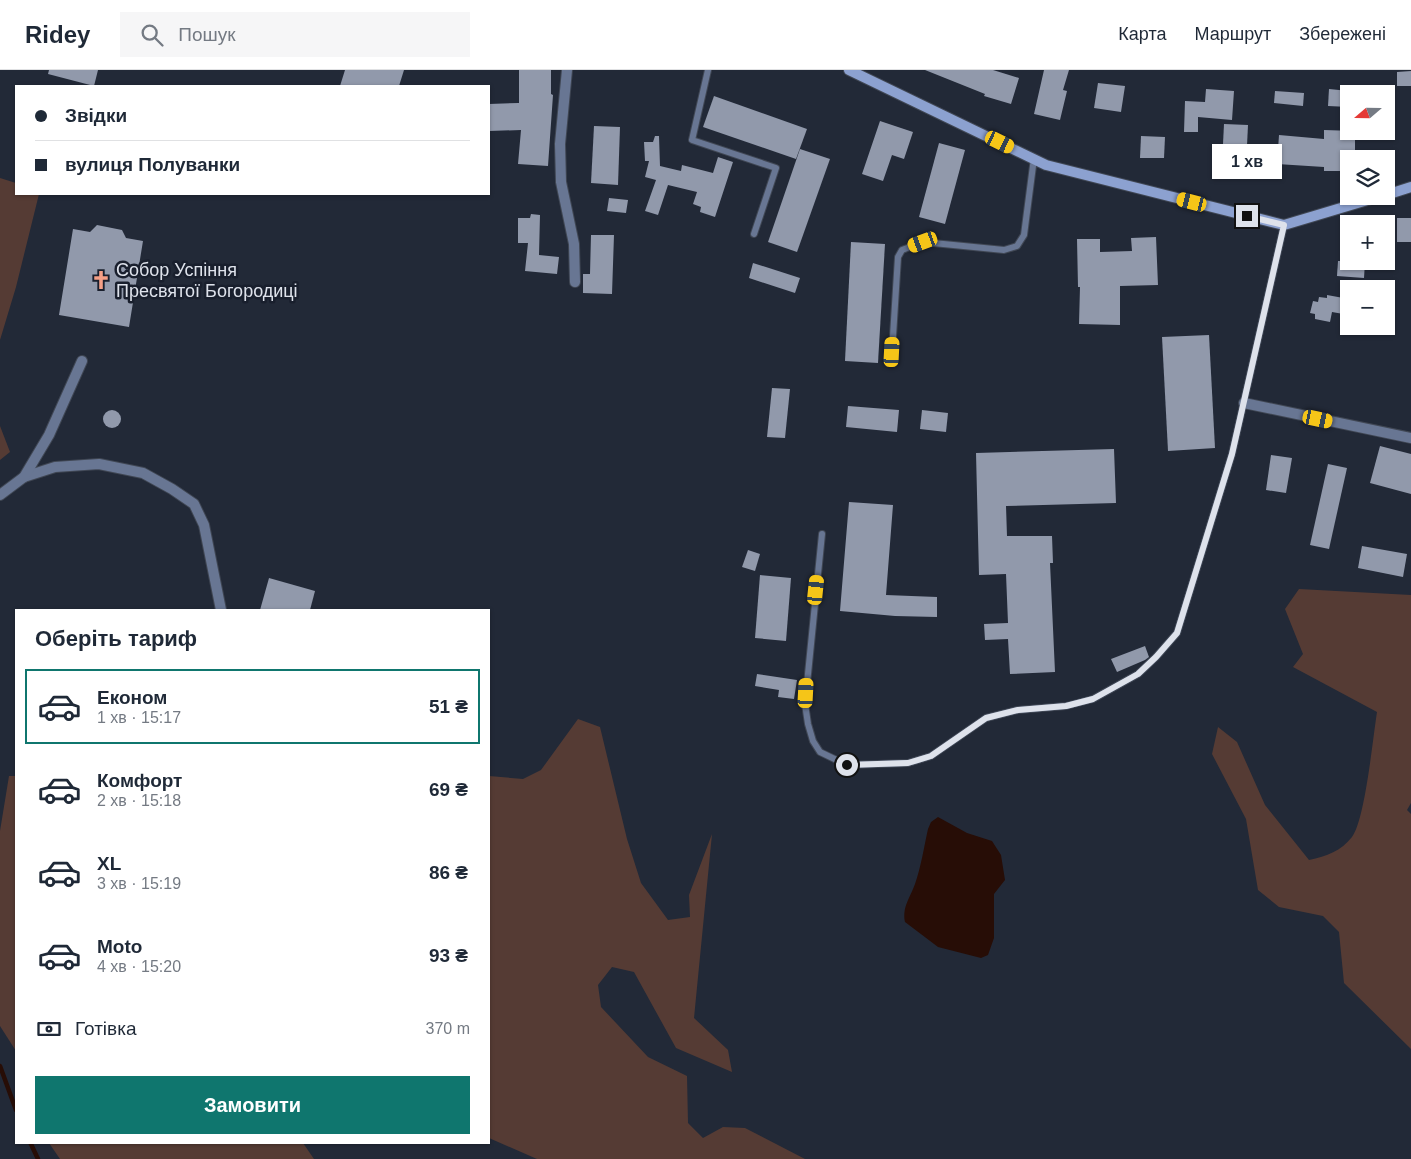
<!DOCTYPE html>
<html lang="uk">
<head>
<meta charset="utf-8">
<style>
  body { margin:0; font-family:Helvetica,sans-serif; background:#f6f6f7; color:#1f2937; height:100vh; display:flex; flex-direction:column; font-size:19px; white-space:nowrap }
  * { box-sizing:border-box; margin:0 }
  p { font-size:16px; color:#747a83 }
  .icon { flex:none; width:28px; height:28px; fill:none; stroke:currentColor; stroke-width:2; stroke-linecap:round; stroke-linejoin:round }
  .map { position:relative; flex:1; overflow:hidden }
  .panel { position:absolute; left:15px; top:539px; width:475px; height:535px; display:flex; flex-direction:column; background:#fff; border-radius:0px; box-shadow:0 1px 4px #0004 }
  .panel>* { flex:none }
  .guide { position:absolute; left:15px; top:15px; width:475px; height:110px; border-radius:0px; box-shadow:0 1px 4px #0004; display:grid; align-content:center; height:110px; padding:0 20px; background:#fff }
  .needle { width:32px; rotate:250deg }
  .buttons { position:absolute; left:1340px; top:15px; display:grid; gap:10px }
  .buttons a { display:grid; place-items:center; width:55px; height:55px; border-radius:0px; background:#fff; box-shadow:0 1px 4px #0004; font-size:25px }
  .end { position:absolute; width:22px; height:22px; margin:-11px; border:6px solid #dee2eb; background:#111; box-shadow:0 0 0 2px #111 }
  .from { border-radius:50% }
  .bubble { position:absolute; height:35px; border-radius:0px; background:#fff; box-shadow:0 1px 4px #0004; font-size:16px; font-weight:800; line-height:35px; text-align:center }
  .car { position:absolute; width:15px; height:30px; margin:-15px -8px; border-radius:6px; box-shadow:0 0 4px 1px #0007; background:linear-gradient(#f5c518 24%,#345 0 40%,#f5c518 0 76%,#345 0 86%,#f5c518 0) }
  .guide b { display:flex; align-items:center; gap:18px; height:48px; font-size:19px }
  .guide b+b { border-top:1px solid #e0e1e3 }
  .guide i { width:12px; height:12px; background:#1f2937 }
  ul { padding:0; list-style:none }
  li { display:flex; align-items:center; gap:15px; height:75px; margin:0 10px 8px; padding:0 10px; border:2px solid transparent; border-radius:0px }
  li div { flex:1 }
  li b { display:block; font-size:19px }
  li em { font-style:normal; font-weight:800 }
  li.current { border-color:#0f766e }
  li>.icon { width:45px; height:45px; stroke-width:1.5 }
  h2 { padding:0 20px; font-size:22px; line-height:60px }
  .pay { display:flex; align-items:center; gap:12px; height:55px; padding:0 20px; font-size:19px }
  .pay p { margin-inline-start:auto }
  .cta { display:flex; gap:10px; margin-top:auto; padding:10px 20px }
  .cta a { flex:1; height:58px; border-radius:0px; background:#0f766e; color:#fff; font-size:20px; font-weight:800; line-height:58px; text-align:center }
  header { display:flex; align-items:center; gap:30px; box-sizing:border-box; height:70px; padding:0 25px; background:#fff; border-bottom:1px solid #e0e1e3 }
  header strong { font-size:24px }
  nav { display:flex; gap:28px; margin-inline-start:auto; font-size:18px }
  .search { width:350px; height:45px; background:#f6f6f7; display:flex; align-items:center; gap:12px; box-sizing:border-box; padding:0 18px; border-radius:0px; color:#747a83; font-size:19px }
  .map>svg:first-child { display:block }
</style>
</head>
<body>
<header>
<strong>Ridey</strong>
<div class="search"><svg class="icon" aria-label="search" viewBox="0 0 24 24"><circle cx="10" cy="10" r="6"/><path d="M15 15l6 6"/></svg>Пошук</div>
<nav><a>Карта</a><a>Маршрут</a><a>Збережені</a></nav>
</header>
<div class="map">
<svg width="1411" height="1089" viewBox="0 0 1411 1089">
  <rect width="100%" height="100%" fill="#222937"/>
  <g fill="#553b34">
    <polygon points="0,108 16,113 16,124 39,124 16,217 0,270"/>
    <polygon points="0,356 10,382 0,390"/>
    <path d="M1299,519L1411,525V733L1407,740L1411,744V979L1344,913L1339,862L1323,846L1279,837L1258,820L1246,749L1212,684L1218,657L1237,672L1265,735L1309,790C1327,786 1341,781 1352,767C1365,750 1373,667 1377,642L1293,597L1303,584L1285,539Z"/>
    <polygon points="578,649 600,657 627,769 641,813 668,850 690,847 689,825 712,764 694,948 728,980 732,1002 676,978 634,902 612,897 598,915 601,937 648,987 687,1006 688,1053 703,1068 723,1057 745,1058 805,1089 537,1089 489,1068 489,706 523,709 541,700"/>
    <polygon points="9,706 16,706 16,981 0,956 0,761"/>
    <polygon points="49,1073 303,1073 314,1089 60,1089"/>
  </g>
  <path fill="#270d06" d="M938,747L967,763L992,771L1001,785L1005,810L994,824V868L988,885L981,888L938,877L905,852C902,837 910,828 915,814C921,797 924,777 928,759L931,752Z"/>
  <g fill="none" stroke-linecap="round" stroke-linejoin="round">
    <g stroke="#270d06" stroke-width="4.5">
      <polyline points="0,996 16,1040"/>
      <polyline points="30,1072 38,1089"/>
    </g>
  </g>
  <g fill="#9199ab">
    <polygon points="49,0 98,0 94,16 48,4"/>
    <polygon points="345,0 404,0 399,16 340,16"/>
    <polygon points="519,0 551,0 551,24 553,25 548,96 518,94 521,60 489,61 489,34 519,33"/>
    <polygon points="925,0 993,0 1019,8 1011,34 984,26 985,24"/>
    <polygon points="1044,0 1069,0 1063,20 1067,21 1060,50 1034,44"/>
    <polygon points="1411,1 1411,16 1397,16 1397,2"/>
    <polygon points="1098,13 1125,16 1121,42 1094,38"/>
    <polygon points="1206,19 1234,21 1232,50 1198,47 1198,62 1184,62 1185,31 1205,32"/>
    <polygon points="1329,19 1349,21 1349,37 1328,36"/>
    <polygon points="1275,21 1304,23 1303,36 1274,33"/>
    <polygon points="714,26 807,59 796,89 703,57"/>
    <polygon points="880,51 913,62 904,89 892,85 883,111 862,104"/>
    <polygon points="1224,54 1248,55 1246,96 1222,94"/>
    <polygon points="594,56 620,57 618,115 591,113"/>
    <polygon points="1324,60 1355,61 1355,89 1349,89 1349,101 1324,101 1324,97 1277,94 1279,65 1324,69"/>
    <polygon points="655,66 659,66 660,96 681,101 682,95 713,103 718,87 733,92 715,147 700,142 701,137 693,134 697,122 668,115 658,145 645,141 656,110 645,107 649,91 645,91 644,72 653,72"/>
    <polygon points="1141,66 1165,67 1164,88 1140,88"/>
    <polygon points="939,73 965,80 945,154 919,147"/>
    <polygon points="800,79 830,89 797,182 768,172"/>
    <polygon points="609,128 628,130 626,143 607,141"/>
    <polygon points="531,144 540,145 539,185 559,187 557,204 525,201 528,173 518,173 518,148 530,148"/>
    <rect x="1397" y="148" width="14" height="24"/>
    <polygon points="97,155 122,160 126,168 143,171 129,257 59,245 73,159 90,162"/>
    <polygon points="591,165 614,165 612,224 583,223 583,204 590,204"/>
    <polygon points="1156,167 1158,215 1120,216 1120,255 1079,254 1080,217 1078,217 1077,169 1100,169 1100,182 1132,181 1131,168"/>
    <polygon points="851,172 885,174 878,293 845,291"/>
    <polygon points="1338,191 1365,191 1364,208 1337,206"/>
    <polygon points="753,193 800,208 795,223 749,208"/>
    <polygon points="1327,225 1349,229 1349,245 1332,242 1330,252 1315,249 1315,244 1310,243 1313,231 1318,232 1319,227 1327,228"/>
    <polygon points="1209,265 1215,378 1168,381 1162,267"/>
    <polygon points="772,318 790,319 785,368 767,367"/>
    <polygon points="848,336 899,340 897,362 846,357"/>
    <circle cx="112" cy="349" r="9"/>
    <polygon points="922,340 948,343 946,362 920,359"/>
    <polygon points="1380,376 1411,384 1411,424 1370,413"/>
    <polygon points="1114,379 1116,433 1006,436 1007,466 1052,466 1053,493 1050,493 1055,602 1010,604 1008,569 985,570 984,554 1008,553 1006,504 979,505 976,383"/>
    <polygon points="1271,385 1292,388 1286,423 1266,420"/>
    <polygon points="1328,394 1347,398 1329,479 1310,475"/>
    <polygon points="849,432 893,435 886,525 937,527 937,547 895,546 840,541"/>
    <polygon points="1362,476 1407,484 1403,507 1358,498"/>
    <polygon points="748,480 760,484 755,501 742,497"/>
    <polygon points="760,505 791,508 786,571 755,568"/>
    <polygon points="269,508 315,521 310,540 260,540"/>
    <polygon points="1145,576 1149,587 1145,590 1117,602 1111,589"/>
    <polygon points="757,604 797,610 794,629 778,627 779,620 755,616"/>
  </g>
  <g fill="none" stroke-linecap="round" stroke-linejoin="round">
    <g stroke="#404754" stroke-width="8">
      <g id="lane">
        <polyline points="708,0 692,70 776,98 754,164"/>
        <polyline points="892,282 898,187 902,180 923,172 1004,180 1017,176 1024,165 1034,88"/>
        <polyline points="822,464 805,634 808,654 813,671 820,682 847,695 908,693 931,686 986,648 1018,640 1066,636 1093,629 1138,604 1156,587 1177,563 1232,384 1284,155"/>
      </g>
    </g>
    <g stroke="#404754" stroke-width="12">
      <g id="street">
        <polyline points="567,0 560,74 561,112 574,174 575,212"/>
        <polyline points="1244,333 1411,368"/>
        <polyline points="24,407 55,397 99,394 143,403 172,419 194,434 204,455 221,540"/>
        <polyline points="0,425 24,407 49,365 82,291"/>
      </g>
    </g>
    <g stroke="#404754" stroke-width="12">
      <g id="secondary">
        <polyline points="849,0 1046,95 1284,155 1381,126"/>
        <polyline points="1386,125 1411,117"/>
      </g>
    </g>
    <use href="#lane" stroke="#687693" stroke-width="6"/>
    <use href="#street" stroke="#687693" stroke-width="10"/>
    <use href="#secondary" stroke="#8ca1d0" stroke-width="10"/>
  </g>
  <g fill="none" stroke-linecap="round" stroke-linejoin="round">
    <polyline stroke="#dee2eb" stroke-width="6" points="847,695 908,693 931,686 986,648 1018,640 1066,636 1093,629 1138,604 1156,587 1177,563 1232,384 1284,155 1247,146"/>
  </g>
  <defs>
    <g id="church-bare" transform="scale(1.5)"><path d="M-1.2-6h2.4v3.5h3.3v2.4h-3.3V6h-2.4V-.1h-3.3v-2.4h3.3Z" fill="#f49f86" stroke="#191f2d" stroke-width="2.5" paint-order="stroke"/></g>
  </defs>
  <g fill-rule="evenodd">
    <use href="#church-bare" x="101" y="210"/>
  </g>
  <g text-anchor="middle" dominant-baseline="central" stroke-width="5" stroke-linejoin="round" paint-order="stroke">
    <g font-size="18" fill="#dee2eb" stroke="#191f2d" text-anchor="start">
      <text x="116" y="200">Собор Успіння<tspan x="116" dy="21">Пресвятої Богородиці</tspan></text>
    </g>
  </g>
</svg>
<div class="buttons">
<a><svg class="needle" viewBox="-14 -14 28 28"><path d="M0-13l5 13h-10z" fill="#e53935"/><path d="M0 13l5-13h-10z" fill="#747a83"/></svg></a>
<a><svg class="icon" aria-label="layers" viewBox="0 0 24 24"><path d="M12 4l9 5-9 5-9-5zM3 14l9 5 9-5"/></svg></a>
<a>+</a>
<a>−</a>
</div>
<i class="end from" style="left:847px;top:695px"></i>
<i class="end" style="left:1247px;top:146px"></i>
<div class="bubble" style="left:1212px;top:74px;width:70px">1 хв</div>
<i class="car" style="left:1000px;top:72px;rotate:116deg"></i>
<i class="car" style="left:1192px;top:132px;rotate:284deg"></i>
<i class="car" style="left:923px;top:172px;rotate:250deg"></i>
<i class="car" style="left:892px;top:282px;rotate:3deg"></i>
<i class="car" style="left:1318px;top:349px;rotate:102deg"></i>
<i class="car" style="left:816px;top:520px;rotate:6deg"></i>
<i class="car" style="left:806px;top:623px;rotate:3deg"></i>
<div class="guide">
<b><i class="from"></i>Звідки</b>
<b><i></i>вулиця Полуванки</b>
</div>
<section class="panel">
<h2>Оберіть тариф</h2>
<ul>
<li class="current"><svg class="icon" aria-label="car" viewBox="0 0 24 24"><path d="M5 17H2v-5l4-1 3-4h7l3 4 3 1v5h-3M9 17h6M6 11h13"/><circle cx="7" cy="17" r="2"/><circle cx="17" cy="17" r="2"/></svg><div><b>Економ</b><p>1 хв · 15:17</p></div><em>51 ₴</em></li>
<li><svg class="icon" aria-label="car" viewBox="0 0 24 24"><path d="M5 17H2v-5l4-1 3-4h7l3 4 3 1v5h-3M9 17h6M6 11h13"/><circle cx="7" cy="17" r="2"/><circle cx="17" cy="17" r="2"/></svg><div><b>Комфорт</b><p>2 хв · 15:18</p></div><em>69 ₴</em></li>
<li><svg class="icon" aria-label="car" viewBox="0 0 24 24"><path d="M5 17H2v-5l4-1 3-4h7l3 4 3 1v5h-3M9 17h6M6 11h13"/><circle cx="7" cy="17" r="2"/><circle cx="17" cy="17" r="2"/></svg><div><b>XL</b><p>3 хв · 15:19</p></div><em>86 ₴</em></li>
<li><svg class="icon" aria-label="car" viewBox="0 0 24 24"><path d="M5 17H2v-5l4-1 3-4h7l3 4 3 1v5h-3M9 17h6M6 11h13"/><circle cx="7" cy="17" r="2"/><circle cx="17" cy="17" r="2"/></svg><div><b>Moto</b><p>4 хв · 15:20</p></div><em>93 ₴</em></li>
</ul>
<div class="pay"><svg class="icon" aria-label="cash" viewBox="0 0 24 24"><path d="M3 7h18v10H3z"/><circle cx="12" cy="12" r="2"/></svg>Готівка<p>370 m</p></div>
<div class="cta"><a>Замовити</a></div>
</section>
</div>
</body>
</html>
